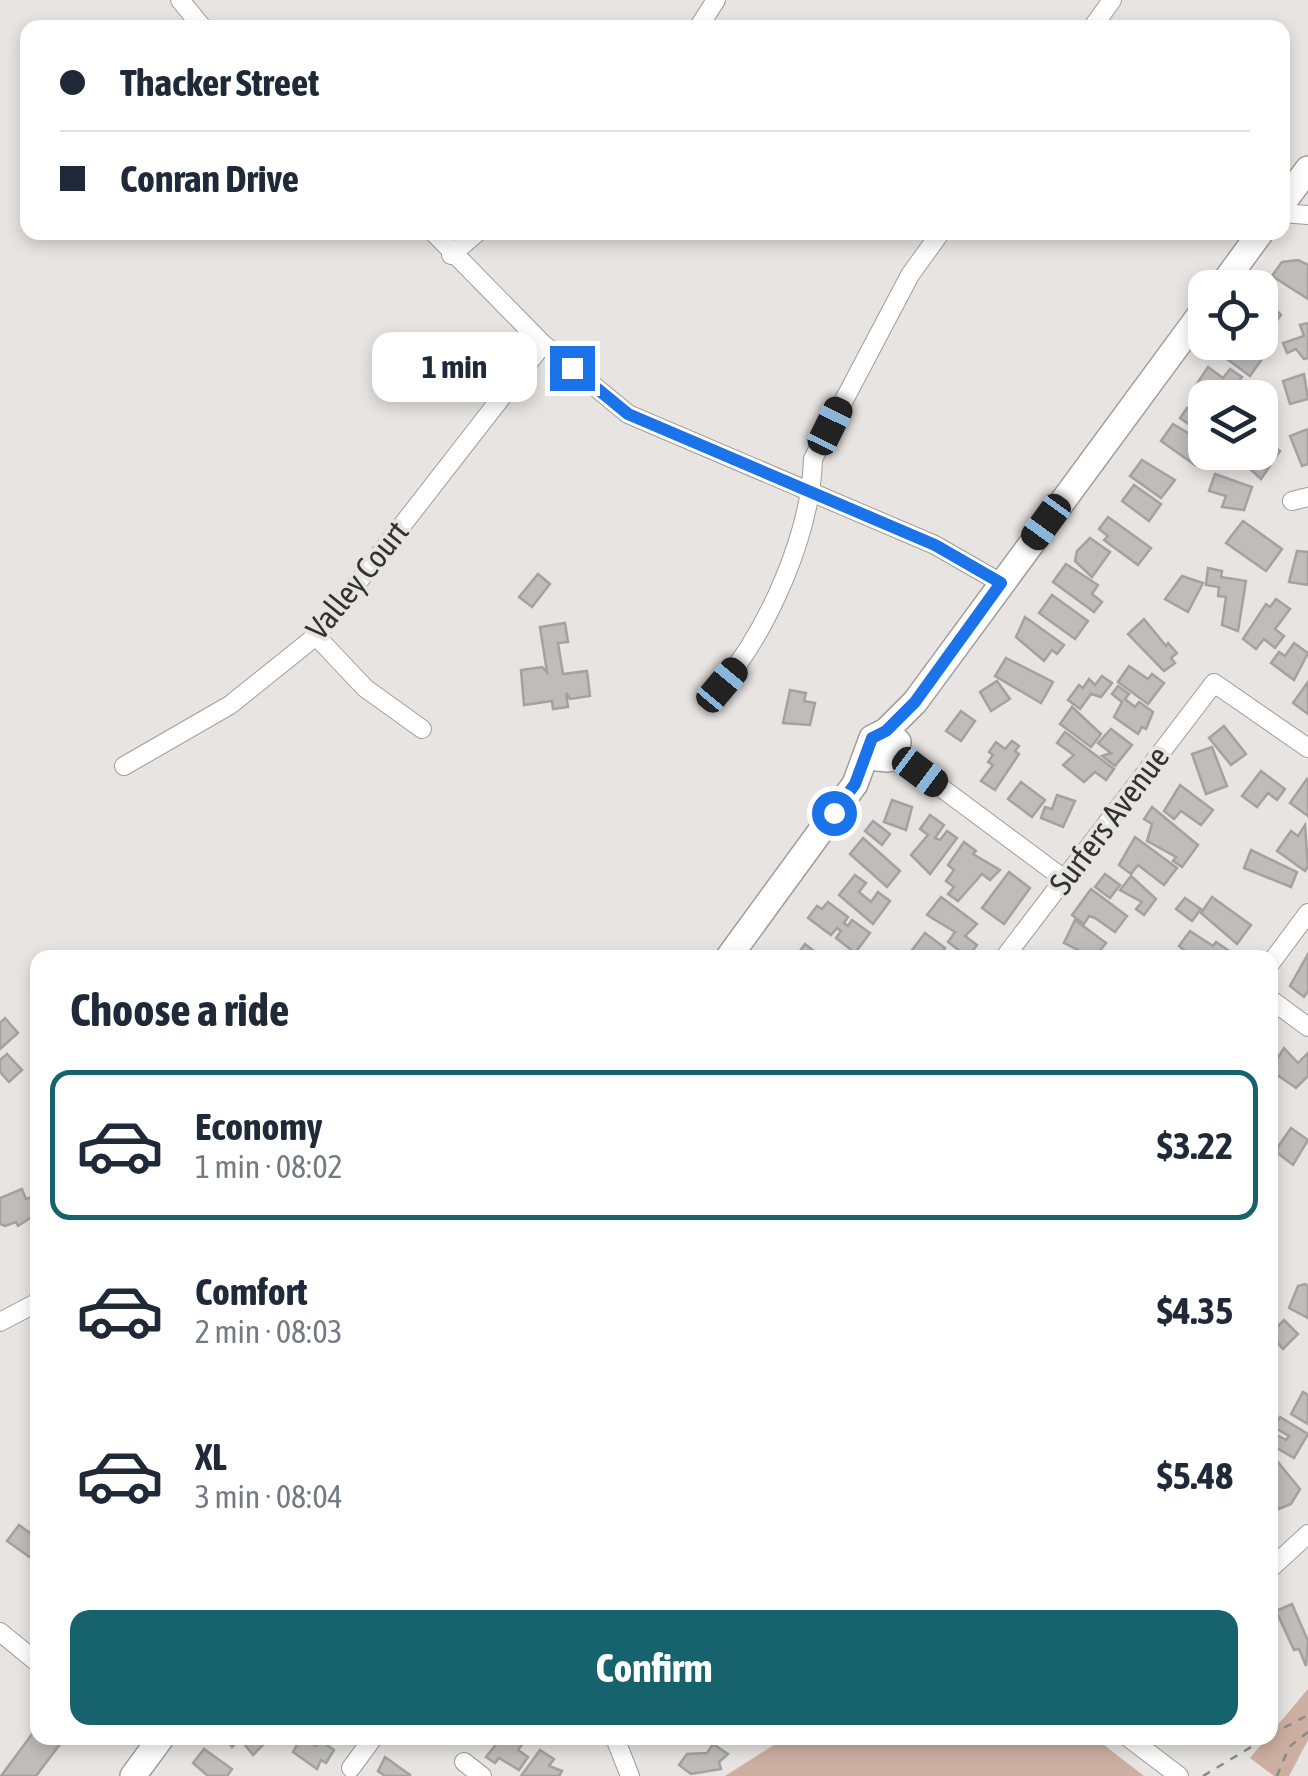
<!DOCTYPE html>
<html lang="en">
<head>
<meta charset="utf-8">
<style>
  body { margin:0; font-family:"Asap Condensed",sans-serif; background:#f2f2f3; color:#1f2937; height:100vh; display:flex; flex-direction:column; font-size:38px; white-space:nowrap }
  * { box-sizing:border-box; margin:0 }
  p { font-size:32px; color:#747a83 }
  .icon { flex:none; width:55px; height:55px; fill:none; stroke:currentColor; stroke-width:2; stroke-linecap:round; stroke-linejoin:round }
  .map { position:relative; flex:1; overflow:hidden }
  .panel { position:absolute; left:30px; top:950px; width:1248px; height:795px; display:flex; flex-direction:column; background:#fff; border-radius:20px; box-shadow:0 5px 15px #0003 }
  .panel>* { flex:none }
  .banner { position:absolute; left:20px; top:20px; width:1270px; height:220px; border-radius:20px; box-shadow:0 5px 15px #0003; display:grid; align-content:center; height:220px; padding:0 40px; background:#fff }
  .controls { position:absolute; left:1188px; top:270px; display:grid; gap:20px }
  .controls a { display:grid; place-items:center; width:90px; height:90px; border-radius:20px; background:#fff; box-shadow:0 5px 15px #0003; font-size:50px }
  .end { position:absolute; width:45px; height:45px; margin:-22px; border:12px solid #1a73e8; background:#fff; box-shadow:0 0 0 5px #fff }
  .from { border-radius:50% }
  .bubble { position:absolute; height:70px; border-radius:20px; background:#fff; box-shadow:0 5px 15px #0003; font-size:32px; font-weight:700; line-height:70px; text-align:center }
  .car { position:absolute; width:30px; height:60px; margin:-30px -15px; border-radius:12px; box-shadow:0 0 8px 2px #0007; background:linear-gradient(#222 24%,#8ab4d8 0 40%,#222 0 76%,#8ab4d8 0 86%,#222 0) }
  .banner b { display:flex; align-items:center; gap:35px; height:95px; font-size:38px }
  .banner b+b { border-top:2px solid #e0e1e3 }
  .banner i { width:25px; height:25px; background:#1f2937 }
  ul { padding:0; list-style:none }
  li { display:flex; align-items:center; gap:30px; height:150px; margin:0 20px 15px; padding:0 20px; border:5px solid transparent; border-radius:20px }
  li div { flex:1 }
  li b { display:block; font-size:38px }
  li em { font-style:normal; font-weight:700 }
  li.active { border-color:#16626d }
  li>.icon { width:90px; height:90px; stroke-width:1.5 }
  h2 { padding:0 40px; font-size:45px; line-height:120px }
  .action { display:flex; gap:20px; margin-top:auto; padding:20px 40px }
  .action a { flex:1; height:115px; border-radius:20px; background:#16626d; color:#fff; font-size:40px; font-weight:700; line-height:115px; text-align:center }
  .map>svg:first-child { display:block }
</style>
</head>
<body>
<div class="map">
<svg width="1308" height="1776" viewBox="0 0 1308 1776">
  <rect width="100%" height="100%" fill="#e7e4e2"/>
  <g fill="#cdafa1">
    <polygon points="1308,1689 1308,1740 1289,1776 1274,1776 1250,1758"/>
    <polygon points="785,1738 1095,1738 1144,1776 725,1776"/>
  </g>
  <g fill="#bfbcbb" stroke="#a4a1a0" stroke-width="2.5">
    <polygon points="1282,262 1298,260 1308,265 1308,299 1272,276"/>
    <polygon points="1260,295 1281,315 1268,333 1260,327"/>
    <polygon points="1308,323 1308,358 1304,359 1296,349 1287,353 1283,343 1304,336 1300,325"/>
    <polygon points="1250,342 1260,342 1269,349 1250,376 1227,359 1235,349 1241,353"/>
    <polygon points="1208,367 1223,378 1230,369 1242,377 1231,392 1239,398 1213,398 1196,385"/>
    <polygon points="1304,374 1308,399 1290,404 1283,381"/>
    <polygon points="1187,408 1205,421 1205,436 1180,418"/>
    <polygon points="1173,424 1205,443 1195,465 1161,441"/>
    <polygon points="1308,429 1308,464 1302,466 1290,436"/>
    <polygon points="1260,436 1280,451 1261,479 1234,454 1260,452"/>
    <polygon points="1142,460 1175,480 1161,498 1130,476"/>
    <polygon points="1215,474 1252,487 1244,510 1222,507 1226,496 1209,491"/>
    <polygon points="1134,485 1161,504 1149,521 1122,501"/>
    <polygon points="1108,517 1151,548 1138,565 1104,540 1108,536 1099,529"/>
    <polygon points="1243,521 1282,549 1266,571 1226,543"/>
    <polygon points="1090,538 1110,552 1092,577 1075,561 1077,551"/>
    <polygon points="1297,551 1308,552 1308,585 1289,582"/>
    <polygon points="1066,564 1098,585 1092,594 1102,602 1094,612 1053,582"/>
    <polygon points="1208,568 1222,571 1221,577 1246,581 1238,631 1222,625 1226,597 1218,596 1219,587 1206,585"/>
    <polygon points="538,574 550,584 532,607 519,597"/>
    <polygon points="1182,576 1203,583 1188,612 1165,599"/>
    <polygon points="1052,595 1088,621 1075,639 1039,613"/>
    <polygon points="1276,599 1290,609 1275,629 1284,636 1275,648 1264,639 1256,649 1243,639 1266,604 1270,607"/>
    <polygon points="1025,617 1064,645 1057,654 1052,650 1044,661 1016,637"/>
    <polygon points="1144,619 1166,646 1168,643 1177,653 1171,658 1175,663 1164,671 1128,634"/>
    <polygon points="565,623 568,642 558,643 563,674 587,671 590,696 570,699 566,693 568,707 553,709 552,701 524,705 521,670 542,667 547,672 540,627"/>
    <polygon points="1294,643 1308,653 1294,680 1271,663 1279,652 1285,656"/>
    <polygon points="1006,658 1053,682 1041,703 995,676"/>
    <polygon points="1129,666 1148,679 1152,674 1164,683 1148,704 1118,682"/>
    <polygon points="1102,676 1112,683 1101,697 1091,694 1080,709 1068,700 1079,685 1083,688 1089,679 1095,685"/>
    <polygon points="997,681 1010,699 991,711 980,692"/>
    <polygon points="1308,682 1308,714 1293,703"/>
    <polygon points="1118,686 1129,694 1125,699 1135,707 1139,702 1153,712 1146,729 1142,727 1138,734 1114,717 1122,702 1112,694"/>
    <polygon points="790,690 806,693 804,701 815,703 810,725 783,723"/>
    <polygon points="1072,707 1101,734 1091,747 1060,724"/>
    <polygon points="961,711 975,721 961,741 946,731"/>
    <polygon points="1224,726 1246,754 1231,765 1209,738"/>
    <polygon points="1111,729 1132,745 1115,766 1102,756 1111,753 1098,743"/>
    <polygon points="1065,732 1114,769 1106,780 1095,772 1084,782 1063,765 1074,755 1057,743"/>
    <polygon points="1012,741 1019,746 1015,751 1019,754 995,790 981,781 993,765 988,762 993,755 989,752 996,742 1005,749"/>
    <polygon points="1212,747 1227,786 1206,794 1192,754"/>
    <polygon points="1261,771 1285,789 1277,800 1268,793 1257,807 1242,796"/>
    <polygon points="1307,779 1308,780 1308,816 1290,803"/>
    <polygon points="1021,782 1045,800 1032,817 1008,799"/>
    <polygon points="1180,785 1213,810 1201,825 1181,811 1174,819 1164,811"/>
    <polygon points="1057,795 1075,801 1063,827 1041,818 1045,807 1052,809"/>
    <polygon points="892,800 912,807 906,830 884,822"/>
    <polygon points="1152,807 1198,845 1182,867 1173,861 1176,857 1147,841 1152,824 1144,819"/>
    <polygon points="930,815 944,825 935,838 940,840 947,831 957,838 930,874 911,855 928,835 920,829"/>
    <polygon points="873,821 890,834 882,845 865,831"/>
    <polygon points="1305,825 1308,866 1305,871 1277,851 1291,831 1298,836"/>
    <polygon points="1135,837 1177,868 1164,885 1138,865 1131,874 1119,865"/>
    <polygon points="863,838 900,871 887,887 850,854"/>
    <polygon points="964,842 976,851 973,854 1000,870 990,880 982,874 958,901 948,894 954,887 946,881 954,870 948,865"/>
    <polygon points="1251,850 1297,872 1291,887 1244,868"/>
    <polygon points="1009,872 1030,888 1004,924 982,908"/>
    <polygon points="1105,874 1120,885 1110,898 1095,887"/>
    <polygon points="855,875 866,883 859,892 871,902 878,892 890,901 873,924 839,895"/>
    <polygon points="1131,876 1156,899 1144,915 1136,909 1142,902 1120,890"/>
    <polygon points="1091,889 1127,916 1115,932 1095,918 1089,916 1084,924 1072,915"/>
    <polygon points="941,897 977,924 965,936 977,945 968,957 948,942 955,932 927,915"/>
    <polygon points="1212,897 1251,925 1237,944 1201,913"/>
    <polygon points="1185,898 1201,909 1192,921 1176,909"/>
    <polygon points="828,902 848,917 844,923 848,926 852,920 870,933 855,953 836,938 841,931 837,928 831,935 808,918 817,906 822,909"/>
    <polygon points="1075,920 1106,943 1094,958 1064,943"/>
    <polygon points="1190,931 1213,946 1216,942 1231,952 1227,958 1194,958 1179,946"/>
    <polygon points="925,933 945,948 938,958 921,958 912,950"/>
    <polygon points="805,944 823,958 797,955"/>
    <polygon points="1308,954 1308,991 1304,997 1290,986"/>
    <polygon points="5,1018 18,1033 0,1049 0,1023"/>
    <polygon points="1284,1048 1298,1063 1308,1053 1308,1076 1296,1088 1270,1070"/>
    <polygon points="7,1054 22,1070 9,1082 0,1072 0,1060"/>
    <polygon points="1291,1128 1308,1140 1293,1165 1275,1151"/>
    <polygon points="22,1189 26,1199 38,1195 38,1205 33,1207 36,1214 18,1226 16,1222 5,1226 0,1224 0,1198"/>
    <polygon points="1305,1284 1308,1286 1308,1318 1289,1308 1298,1286"/>
    <polygon points="1284,1320 1298,1334 1283,1349 1270,1334"/>
    <polygon points="1303,1392 1308,1395 1308,1424 1291,1414"/>
    <polygon points="1280,1417 1308,1434 1294,1458 1270,1444 1273,1433 1286,1440 1289,1436 1274,1427"/>
    <polygon points="1277,1461 1300,1489 1291,1504 1279,1509 1270,1498 1274,1481 1270,1469"/>
    <polygon points="19,1525 38,1539 38,1563 7,1541"/>
    <polygon points="1292,1604 1308,1641 1306,1666 1299,1649 1294,1650 1276,1611"/>
    <polygon points="38,1726 38,1738 64,1739 36,1776 1,1776"/>
    <polygon points="226,1738 265,1738 268,1740 253,1755 240,1739 232,1747"/>
    <polygon points="301,1738 316,1746 320,1740 334,1750 326,1763 321,1760 317,1769 293,1752"/>
    <polygon points="501,1738 524,1742 518,1750 528,1757 519,1770 499,1758 495,1763 486,1757"/>
    <polygon points="713,1744 728,1754 719,1762 721,1769 691,1774 679,1765 687,1754 707,1753"/>
    <polygon points="204,1749 232,1769 227,1776 208,1776 193,1763"/>
    <polygon points="540,1750 554,1759 549,1766 562,1771 559,1776 521,1776"/>
    <polygon points="385,1757 410,1775 409,1776 385,1776 378,1771"/>
  </g>
  <g fill="none" stroke-linecap="round" stroke-linejoin="round">
    <g stroke="#a09d9c" stroke-width="20">
      <g id="street">
        <polyline points="180,0 203,28"/>
        <polyline points="698,28 716,0"/>
        <polyline points="1092,28 1112,0"/>
        <polyline points="1282,213 1308,215"/>
        <polyline points="433,232 543,344 628,414 935,545 1001,583"/>
        <polyline points="451,255 478,232"/>
        <polyline points="1292,501 1308,497"/>
        <polyline points="316,636 365,688 422,729"/>
        <path d="M722,685C769,628 811,533 813,459L910,275L941,232"/>
        <polyline points="888,759 920,772 1064,879"/>
        <polyline points="124,766 230,705 316,636 543,344"/>
        <polyline points="1004,958 1214,683 1308,748"/>
        <polyline points="1270,964 1308,913"/>
        <polyline points="1270,999 1308,1027"/>
        <polyline points="0,1322 38,1302"/>
        <polyline points="1270,1569 1308,1534"/>
        <polyline points="0,1632 38,1663"/>
        <polyline points="615,1738 630,1776"/>
        <polyline points="1129,1738 1179,1776"/>
        <polyline points="464,1762 482,1776"/>
        <polyline points="351,1768 373,1738"/>
      </g>
    </g>
    <g stroke="#a09d9c" stroke-width="28">
      <g id="secondary">
        <polyline points="1282,204 1308,169"/>
        <polyline points="1220,288 1261,232"/>
        <polyline points="886,731 915,702 1205,308"/>
        <polyline points="728,958 855,784 872,738 886,731 898,742 896,753 888,759 877,758 870,748"/>
        <polyline points="133,1776 161,1738"/>
      </g>
    </g>
    <g stroke="#8b8a88" stroke-width="2.5" stroke-dasharray="8 8" stroke-linecap="butt">
      <polyline points="1270,1735 1308,1715"/>
      <polyline points="1203,1776 1266,1738"/>
      <polyline points="1277,1776 1289,1747 1308,1732"/>
    </g>
    <use href="#street" stroke="#fff" stroke-width="18"/>
    <use href="#secondary" stroke="#fff" stroke-width="25"/>
  </g>
  <g fill="none" stroke-linecap="round" stroke-linejoin="round">
    <polyline stroke="#1a73e8" stroke-width="12" points="572,368 628,414 935,545 1001,583 915,702 886,731 872,738 855,784 834,813"/>
  </g>
  <g text-anchor="middle" dominant-baseline="central" stroke-width="8" stroke-linejoin="round" paint-order="stroke">
    <g font-size="32" fill="#333231" stroke="#e7e4e2">
      <text transform="translate(357 580) rotate(-51)">Valley Court</text>
      <text transform="translate(1109 820) rotate(-53)">Surfers Avenue</text>
    </g>
  </g>
</svg>
<div class="controls">
<a><svg class="icon" aria-label="locate" viewBox="0 0 24 24"><circle cx="12" cy="12" r="6"/><path d="M12 2v4M12 18v4M2 12h4M18 12h4"/></svg></a>
<a><svg class="icon" aria-label="layers" viewBox="0 0 24 24"><path d="M12 4l9 5-9 5-9-5zM3 14l9 5 9-5"/></svg></a>
</div>
<i class="end from" style="left:834px;top:813px"></i>
<i class="end" style="left:572px;top:368px"></i>
<div class="bubble" style="left:372px;top:332px;width:165px">1 min</div>
<i class="car" style="left:830px;top:426px;rotate:26deg"></i>
<i class="car" style="left:1046px;top:522px;rotate:216deg"></i>
<i class="car" style="left:722px;top:685px;rotate:40deg"></i>
<i class="car" style="left:920px;top:772px;rotate:127deg"></i>
<div class="banner">
<b><i class="from"></i>Thacker Street</b>
<b><i></i>Conran Drive</b>
</div>
<section class="panel">
<h2>Choose a ride</h2>
<ul>
<li class="active"><svg class="icon" aria-label="car" viewBox="0 0 24 24"><path d="M5 17H2v-5l4-1 3-4h7l3 4 3 1v5h-3M9 17h6M6 11h13"/><circle cx="7" cy="17" r="2"/><circle cx="17" cy="17" r="2"/></svg><div><b>Economy</b><p>1 min · 08:02</p></div><em>$3.22</em></li>
<li><svg class="icon" aria-label="car" viewBox="0 0 24 24"><path d="M5 17H2v-5l4-1 3-4h7l3 4 3 1v5h-3M9 17h6M6 11h13"/><circle cx="7" cy="17" r="2"/><circle cx="17" cy="17" r="2"/></svg><div><b>Comfort</b><p>2 min · 08:03</p></div><em>$4.35</em></li>
<li><svg class="icon" aria-label="car" viewBox="0 0 24 24"><path d="M5 17H2v-5l4-1 3-4h7l3 4 3 1v5h-3M9 17h6M6 11h13"/><circle cx="7" cy="17" r="2"/><circle cx="17" cy="17" r="2"/></svg><div><b>XL</b><p>3 min · 08:04</p></div><em>$5.48</em></li>
</ul>
<div class="action"><a>Confirm</a></div>
</section>
</div>
</body>
</html>
